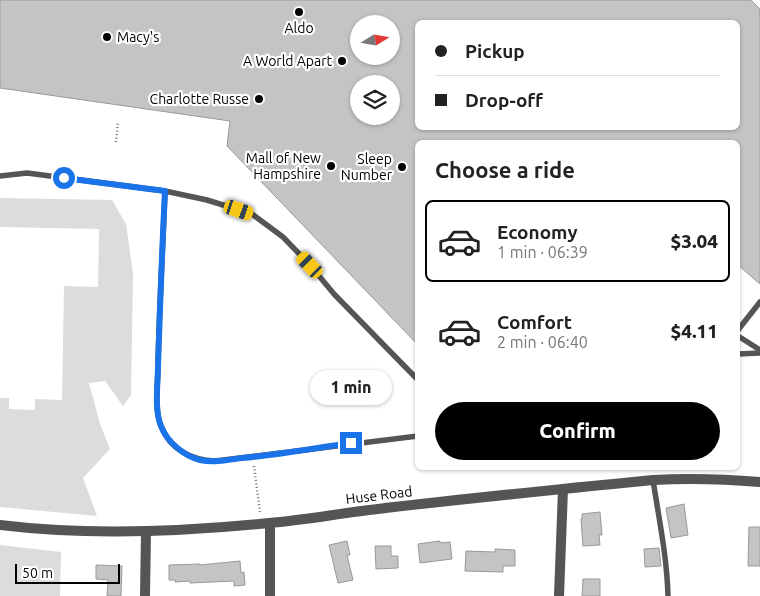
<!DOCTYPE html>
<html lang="en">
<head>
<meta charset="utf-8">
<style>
  body { margin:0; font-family:Ubuntu,sans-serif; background:#f2f2f2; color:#222; height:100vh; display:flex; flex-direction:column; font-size:19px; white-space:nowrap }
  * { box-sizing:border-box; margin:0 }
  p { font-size:16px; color:#767676 }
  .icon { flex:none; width:28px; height:28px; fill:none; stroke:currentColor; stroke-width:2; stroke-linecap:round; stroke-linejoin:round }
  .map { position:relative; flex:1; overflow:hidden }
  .side { position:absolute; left:415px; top:140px; width:325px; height:330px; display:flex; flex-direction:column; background:#fff; border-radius:8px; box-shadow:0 1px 4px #0004 }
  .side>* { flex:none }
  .hud { position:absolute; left:415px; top:20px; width:325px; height:110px; border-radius:8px; box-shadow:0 1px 4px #0004; display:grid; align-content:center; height:110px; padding:0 20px; background:#fff }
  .needle { width:32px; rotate:79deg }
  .tools { position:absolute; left:350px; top:15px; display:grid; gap:10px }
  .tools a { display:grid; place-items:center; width:50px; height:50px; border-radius:50%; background:#fff; box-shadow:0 1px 4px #0004; font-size:25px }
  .scale { position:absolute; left:15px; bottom:12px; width:105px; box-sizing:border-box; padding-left:5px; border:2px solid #000; border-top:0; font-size:14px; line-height:18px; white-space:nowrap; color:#000; -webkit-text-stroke:4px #fff; paint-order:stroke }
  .end { position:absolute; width:22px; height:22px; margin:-11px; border:6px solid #1a73e8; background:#fff; box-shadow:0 0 0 2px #fff }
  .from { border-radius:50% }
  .bubble { position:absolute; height:35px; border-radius:18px; background:#fff; box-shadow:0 1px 4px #0004; font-size:16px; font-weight:800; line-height:35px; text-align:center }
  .car { position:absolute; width:15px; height:30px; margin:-15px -8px; border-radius:6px; box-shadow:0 0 4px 1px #0007; background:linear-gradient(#f5c518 24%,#345 0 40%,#f5c518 0 76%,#345 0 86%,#f5c518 0) }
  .hud b { display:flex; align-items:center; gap:18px; height:48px; font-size:19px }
  .hud b+b { border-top:1px solid #e0e0e0 }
  .hud i { width:12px; height:12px; background:#222 }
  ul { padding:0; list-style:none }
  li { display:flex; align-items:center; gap:15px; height:82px; margin:0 10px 8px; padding:0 10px; border:2px solid transparent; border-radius:8px }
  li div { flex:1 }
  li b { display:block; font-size:19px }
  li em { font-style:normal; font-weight:800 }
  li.selected { border-color:#000 }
  li>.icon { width:45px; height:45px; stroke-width:1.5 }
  h2 { padding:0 20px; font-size:22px; line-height:60px }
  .cta { display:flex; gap:10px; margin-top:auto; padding:10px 20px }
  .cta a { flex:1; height:58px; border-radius:30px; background:#000; color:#fff; font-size:20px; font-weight:800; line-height:58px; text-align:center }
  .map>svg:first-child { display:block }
</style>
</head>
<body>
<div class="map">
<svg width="760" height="596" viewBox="0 0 760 596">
  <rect width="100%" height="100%" fill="#fff"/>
  <g fill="#dcdcdc">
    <polygon points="0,198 112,200 126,224 133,274 131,395 123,406 105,381 89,383 100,424 110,449 83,478 97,516 0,507 0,398 9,398 9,409 35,410 35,399 62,400 64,286 98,287 99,229 0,227"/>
    <polygon points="0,545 61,552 60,596 0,596"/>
  </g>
  <g fill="#c4c4c4" stroke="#999" fill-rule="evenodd">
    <path d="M0,0H751L760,9V284L738,265V142H418V345L227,146L230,121L0,88ZM418,22H738V128H418ZM359,24H391V56H359ZM359,84H391V116H359Z"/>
    <polygon points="684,504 688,535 671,538 666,508"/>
    <polygon points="600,512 602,535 599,535 600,545 583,546 581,519 582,519 582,514"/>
    <polygon points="749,527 760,527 760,566 748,566"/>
    <polygon points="347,541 350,555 347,555 353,580 338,583 329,545"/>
    <polygon points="440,541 440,543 450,542 452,559 420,563 418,544"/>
    <polygon points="375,546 391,546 391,556 398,556 398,568 376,569"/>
    <polygon points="659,548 661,566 645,567 644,549"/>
    <polygon points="495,549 515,550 515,566 503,566 503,572 465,571 466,551 495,552"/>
    <polygon points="240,561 241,573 244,572 245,585 234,586 234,581 190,583 190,581 175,582 175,580 169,580 169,565 200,564 200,565"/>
    <polygon points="96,565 122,566 121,596 107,596 108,580 96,579"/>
    <polygon points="583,579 600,579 600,596 582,596"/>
  </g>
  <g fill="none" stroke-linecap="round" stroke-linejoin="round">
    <g stroke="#777" stroke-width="2.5" stroke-dasharray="1 2.5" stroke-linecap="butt">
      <polyline points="116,142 118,122"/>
      <polyline points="254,466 260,512"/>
    </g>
    <g stroke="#555" stroke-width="5.5">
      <polyline points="0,176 27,173 165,191 207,200 252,214 283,237 310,265 334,294 418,380"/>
      <path d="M165,191C163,249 159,307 158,366C158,383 154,410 161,426C170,450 192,460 215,461L418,436"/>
      <polyline points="738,330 760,302"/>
      <polyline points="738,336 760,350"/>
      <polyline points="738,354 760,353"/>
      <path d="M653,480C659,519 667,557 668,596"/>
    </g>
    <g stroke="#555" stroke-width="10">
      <polyline points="145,596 146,531"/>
      <polyline points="270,596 270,523"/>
      <polyline points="559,596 563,489"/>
    </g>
    <path stroke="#555" stroke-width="10" d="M0,525C89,536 180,532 269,523C305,520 341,513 378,509C469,498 561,489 653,480C689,478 724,479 760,482"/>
  </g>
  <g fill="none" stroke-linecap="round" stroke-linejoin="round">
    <path stroke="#1a73e8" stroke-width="6" d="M64,178L165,191C162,249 160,307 158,366C158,383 154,410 161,426C167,442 184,456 200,460C214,463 228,460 242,458C279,455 315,448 351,443"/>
  </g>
  <g fill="#000" stroke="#fff" stroke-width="2">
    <circle cx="299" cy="12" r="5"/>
    <circle cx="107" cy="37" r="5"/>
    <circle cx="342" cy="61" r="5"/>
    <circle cx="259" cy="99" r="5"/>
    <circle cx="331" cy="166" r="5"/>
    <circle cx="402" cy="167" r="5"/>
  </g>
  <g text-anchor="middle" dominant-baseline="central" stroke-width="4.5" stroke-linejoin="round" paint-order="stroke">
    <g font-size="14" fill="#000" stroke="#fff" text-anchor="end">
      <text x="299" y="28" text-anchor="middle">Aldo</text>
      <text x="117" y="37" text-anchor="start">Macy's</text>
      <text x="332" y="61">A World Apart</text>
      <text x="249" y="99">Charlotte Russe</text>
      <text x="321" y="158">Mall of New<tspan x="321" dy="16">Hampshire</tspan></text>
      <text x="392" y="159">Sleep<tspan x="392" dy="16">Number</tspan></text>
    </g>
    <g font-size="14" fill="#000" stroke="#fff">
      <text transform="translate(379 495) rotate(-7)">Huse Road</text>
    </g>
  </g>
</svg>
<div class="tools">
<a><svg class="needle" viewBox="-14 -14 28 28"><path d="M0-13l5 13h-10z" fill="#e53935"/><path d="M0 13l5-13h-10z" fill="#767676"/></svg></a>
<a><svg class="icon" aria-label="layers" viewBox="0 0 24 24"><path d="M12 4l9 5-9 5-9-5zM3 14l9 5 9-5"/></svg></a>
</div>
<div class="scale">50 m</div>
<i class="end from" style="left:64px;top:178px"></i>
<i class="end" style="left:351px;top:443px"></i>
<div class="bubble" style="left:310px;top:370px;width:82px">1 min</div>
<i class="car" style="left:239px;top:210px;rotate:109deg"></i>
<i class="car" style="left:310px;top:265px;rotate:316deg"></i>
<div class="hud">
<b><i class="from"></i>Pickup</b>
<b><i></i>Drop-off</b>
</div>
<section class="side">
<h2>Choose a ride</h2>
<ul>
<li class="selected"><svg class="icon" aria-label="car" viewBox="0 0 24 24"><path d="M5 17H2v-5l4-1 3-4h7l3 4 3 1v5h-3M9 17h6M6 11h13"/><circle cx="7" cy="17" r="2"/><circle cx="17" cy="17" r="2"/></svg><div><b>Economy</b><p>1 min · 06:39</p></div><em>$3.04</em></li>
<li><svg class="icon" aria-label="car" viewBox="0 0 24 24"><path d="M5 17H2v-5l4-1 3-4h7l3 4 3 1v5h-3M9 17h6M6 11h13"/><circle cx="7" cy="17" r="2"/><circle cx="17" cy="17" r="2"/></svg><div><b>Comfort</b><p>2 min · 06:40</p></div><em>$4.11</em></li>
</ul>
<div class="cta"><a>Confirm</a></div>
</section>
</div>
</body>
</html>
